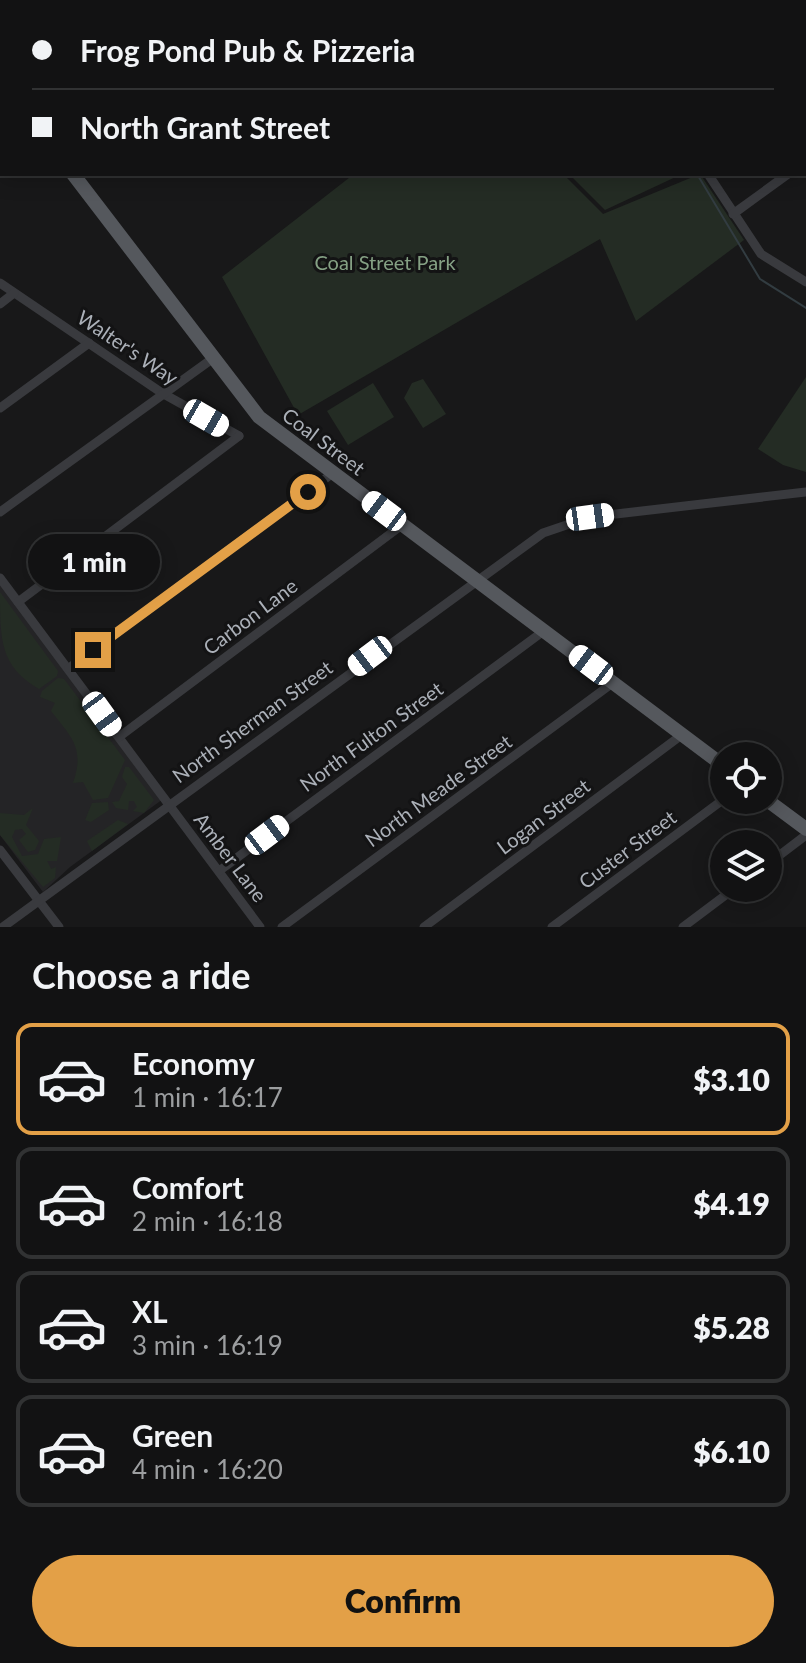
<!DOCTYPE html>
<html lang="en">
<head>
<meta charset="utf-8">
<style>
  body { margin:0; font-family:Lato,sans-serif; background:#1b1b1c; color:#f1f3f6; height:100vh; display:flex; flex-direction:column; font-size:30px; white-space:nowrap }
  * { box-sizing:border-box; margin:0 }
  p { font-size:26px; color:#9c9ea0 }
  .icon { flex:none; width:44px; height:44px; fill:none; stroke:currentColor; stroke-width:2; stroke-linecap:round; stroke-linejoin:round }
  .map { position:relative; height:927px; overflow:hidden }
  .panel { display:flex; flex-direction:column; background:#121213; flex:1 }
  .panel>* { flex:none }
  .top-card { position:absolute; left:0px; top:0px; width:806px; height:176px; box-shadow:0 4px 20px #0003,0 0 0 2px #313233; display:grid; align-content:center; height:176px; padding:0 32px; background:#121213 }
  .controls { position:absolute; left:710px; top:742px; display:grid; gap:16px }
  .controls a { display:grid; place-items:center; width:72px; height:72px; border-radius:50%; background:#121213; box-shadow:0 4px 20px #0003,0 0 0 2px #313233; font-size:40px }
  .end { position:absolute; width:36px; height:36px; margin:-18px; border:10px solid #e3a047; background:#111; box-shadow:0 0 0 4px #111 }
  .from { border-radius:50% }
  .bubble { position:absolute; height:56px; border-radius:28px; background:#121213; box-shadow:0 4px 20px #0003,0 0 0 2px #313233; font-size:26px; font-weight:800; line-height:56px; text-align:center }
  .car { position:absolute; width:24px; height:48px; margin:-24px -12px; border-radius:10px; box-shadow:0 0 6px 2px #0007; background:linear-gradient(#fff 24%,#345 0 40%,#fff 0 76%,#345 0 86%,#fff 0) }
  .top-card b { display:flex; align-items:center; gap:28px; height:76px; font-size:30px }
  .top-card b+b { border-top:2px solid #313233 }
  .top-card i { width:20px; height:20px; background:#f1f3f6 }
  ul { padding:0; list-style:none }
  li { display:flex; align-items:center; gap:24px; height:112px; margin:0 16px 12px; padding:0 16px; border:4px solid #313233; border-radius:16px }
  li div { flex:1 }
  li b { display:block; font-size:30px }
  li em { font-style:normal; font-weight:800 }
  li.on { border-color:#e3a047 }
  li>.icon { width:72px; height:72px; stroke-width:1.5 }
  h2 { padding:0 32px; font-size:36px; line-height:96px }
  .primary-button { display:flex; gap:16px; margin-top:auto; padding:16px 32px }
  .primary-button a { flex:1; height:92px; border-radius:48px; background:#e3a047; color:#111; font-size:32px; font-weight:800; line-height:92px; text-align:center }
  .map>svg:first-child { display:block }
</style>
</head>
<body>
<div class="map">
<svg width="806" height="927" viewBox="0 0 806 927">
  <rect width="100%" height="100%" fill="#181819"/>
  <polygon fill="#242426" points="0,578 163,799 70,867 43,892 0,835"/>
  <g fill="#242c24">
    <polygon points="504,0 691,0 502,2"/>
    <polygon points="354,174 563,174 603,214 700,174 744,240 636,321 600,239 298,415 222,277"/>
    <polygon points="569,174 682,174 605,210"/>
    <polygon points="806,377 806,472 783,465 758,449"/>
    <polygon points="423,379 446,414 423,428 404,398 412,383"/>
    <polygon points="373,383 394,417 348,445 327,411"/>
    <path d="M0,592L58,671L57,676L39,689C0,666 0,641 0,592Z"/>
    <path d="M58,678L64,679L125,760L108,798L93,800L83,782L73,783C85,748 72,738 51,711L55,703L40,697L42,691Z"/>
    <polygon points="125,767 129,767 154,800 144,813 133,811 137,807 134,801 129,801 128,810 116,808 112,802 119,801 127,784 122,777"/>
    <polygon points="108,802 109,810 91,822 85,820 92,803"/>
    <polygon points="33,808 26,825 39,841 35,850 28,852 19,840 26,834 22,829 15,830 12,837 22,856 38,854 44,839 61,837 57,861 47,861 51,869 56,867 55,878 43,887 0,835 0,813 24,815"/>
    <polygon points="118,820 128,824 92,851 87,841"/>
  </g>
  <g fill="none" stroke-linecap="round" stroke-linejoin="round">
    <g stroke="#323c41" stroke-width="2">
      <polyline points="711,0 713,2"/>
      <polyline points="697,174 760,279 806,308"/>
    </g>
    <g stroke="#393a3e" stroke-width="9">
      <polyline points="696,0 697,2"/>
      <polyline points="686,2 689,0"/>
      <polyline points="798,2 800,0"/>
      <polyline points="804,77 806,76"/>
      <polyline points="804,162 806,161"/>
      <polyline points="708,174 761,254 806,282"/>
      <polyline points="733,214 788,174"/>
      <polyline points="0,283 162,393 239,436"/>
      <polyline points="0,304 14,293"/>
      <polyline points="0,408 89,343"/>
      <polyline points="0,512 212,359"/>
      <polyline points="0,578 260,927"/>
      <polyline points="18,602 239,436"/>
      <polyline points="69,668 333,473"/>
      <polyline points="119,737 402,525"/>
      <polyline points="0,850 59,927"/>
      <polyline points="768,864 806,835"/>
      <polyline points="219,871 545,630"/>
      <polyline points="3,927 543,533 590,517 806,492"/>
      <polyline points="282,927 614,682"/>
      <polyline points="424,927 683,734"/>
      <polyline points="552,927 724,799"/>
      <polyline points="683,927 735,888"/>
    </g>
    <g stroke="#47494e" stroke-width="12">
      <polyline points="0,129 2,128"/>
      <polyline points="0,146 2,144"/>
    </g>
    <g stroke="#55585d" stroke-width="14">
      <polyline points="215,2 219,0"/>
      <polyline points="73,174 259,417 724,766"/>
      <polyline points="767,800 806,829"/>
    </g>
  </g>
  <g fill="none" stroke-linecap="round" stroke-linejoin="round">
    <polyline stroke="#e3a047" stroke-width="10" points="93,650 308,492"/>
  </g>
  <g text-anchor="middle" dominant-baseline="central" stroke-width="6" stroke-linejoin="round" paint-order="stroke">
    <g font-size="20" fill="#85a184" stroke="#131314">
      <text x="385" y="262">Coal Street Park</text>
    </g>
    <g font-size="20" fill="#abb0b8" stroke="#131314">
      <text transform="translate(128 347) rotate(34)">Walter's Way</text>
      <text transform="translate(324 441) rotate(37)">Coal Street</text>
      <text transform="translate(250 616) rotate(-37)">Carbon Lane</text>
      <text transform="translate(252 721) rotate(-36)">North Sherman Street</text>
      <text transform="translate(371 736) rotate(-36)">North Fulton Street</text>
      <text transform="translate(438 790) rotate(-36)">North Meade Street</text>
      <text transform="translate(543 816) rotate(-37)">Logan Street</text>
      <text transform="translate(627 849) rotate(-37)">Custer Street</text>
      <text transform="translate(231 857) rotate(53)">Amber Lane</text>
    </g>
  </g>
</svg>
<div class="controls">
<a><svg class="icon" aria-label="locate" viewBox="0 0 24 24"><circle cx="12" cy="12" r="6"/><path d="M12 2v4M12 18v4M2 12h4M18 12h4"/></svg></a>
<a><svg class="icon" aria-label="layers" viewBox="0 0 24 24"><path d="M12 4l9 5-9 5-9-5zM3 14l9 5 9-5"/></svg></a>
</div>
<i class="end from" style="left:308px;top:492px"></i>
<i class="end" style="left:93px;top:650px"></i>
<div class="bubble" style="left:28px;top:534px;width:132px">1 min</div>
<i class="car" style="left:206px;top:418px;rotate:120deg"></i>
<i class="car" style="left:384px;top:511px;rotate:307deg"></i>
<i class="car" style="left:590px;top:517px;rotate:82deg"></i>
<i class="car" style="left:370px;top:656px;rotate:233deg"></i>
<i class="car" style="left:591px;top:665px;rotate:307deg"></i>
<i class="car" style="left:102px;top:714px;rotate:144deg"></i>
<i class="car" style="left:267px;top:835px;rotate:53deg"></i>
<div class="top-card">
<b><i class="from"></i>Frog Pond Pub &amp; Pizzeria</b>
<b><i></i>North Grant Street</b>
</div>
</div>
<section class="panel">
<h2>Choose a ride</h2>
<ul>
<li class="on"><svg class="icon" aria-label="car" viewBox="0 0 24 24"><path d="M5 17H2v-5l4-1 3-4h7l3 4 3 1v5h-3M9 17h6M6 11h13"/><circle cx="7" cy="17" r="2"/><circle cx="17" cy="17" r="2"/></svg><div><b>Economy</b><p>1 min · 16:17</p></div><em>$3.10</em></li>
<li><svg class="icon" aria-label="car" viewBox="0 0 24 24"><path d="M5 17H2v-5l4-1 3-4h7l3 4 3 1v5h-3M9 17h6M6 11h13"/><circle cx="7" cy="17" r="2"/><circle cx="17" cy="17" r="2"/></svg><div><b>Comfort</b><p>2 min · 16:18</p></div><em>$4.19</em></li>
<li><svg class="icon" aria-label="car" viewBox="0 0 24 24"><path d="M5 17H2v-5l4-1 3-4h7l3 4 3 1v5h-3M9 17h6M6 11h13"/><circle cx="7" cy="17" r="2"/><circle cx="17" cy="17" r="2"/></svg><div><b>XL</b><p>3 min · 16:19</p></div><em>$5.28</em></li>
<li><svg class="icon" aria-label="car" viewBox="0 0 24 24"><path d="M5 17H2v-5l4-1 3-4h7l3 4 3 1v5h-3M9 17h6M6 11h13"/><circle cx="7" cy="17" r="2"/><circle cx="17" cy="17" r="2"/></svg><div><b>Green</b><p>4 min · 16:20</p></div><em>$6.10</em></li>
</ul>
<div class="primary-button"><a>Confirm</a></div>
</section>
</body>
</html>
